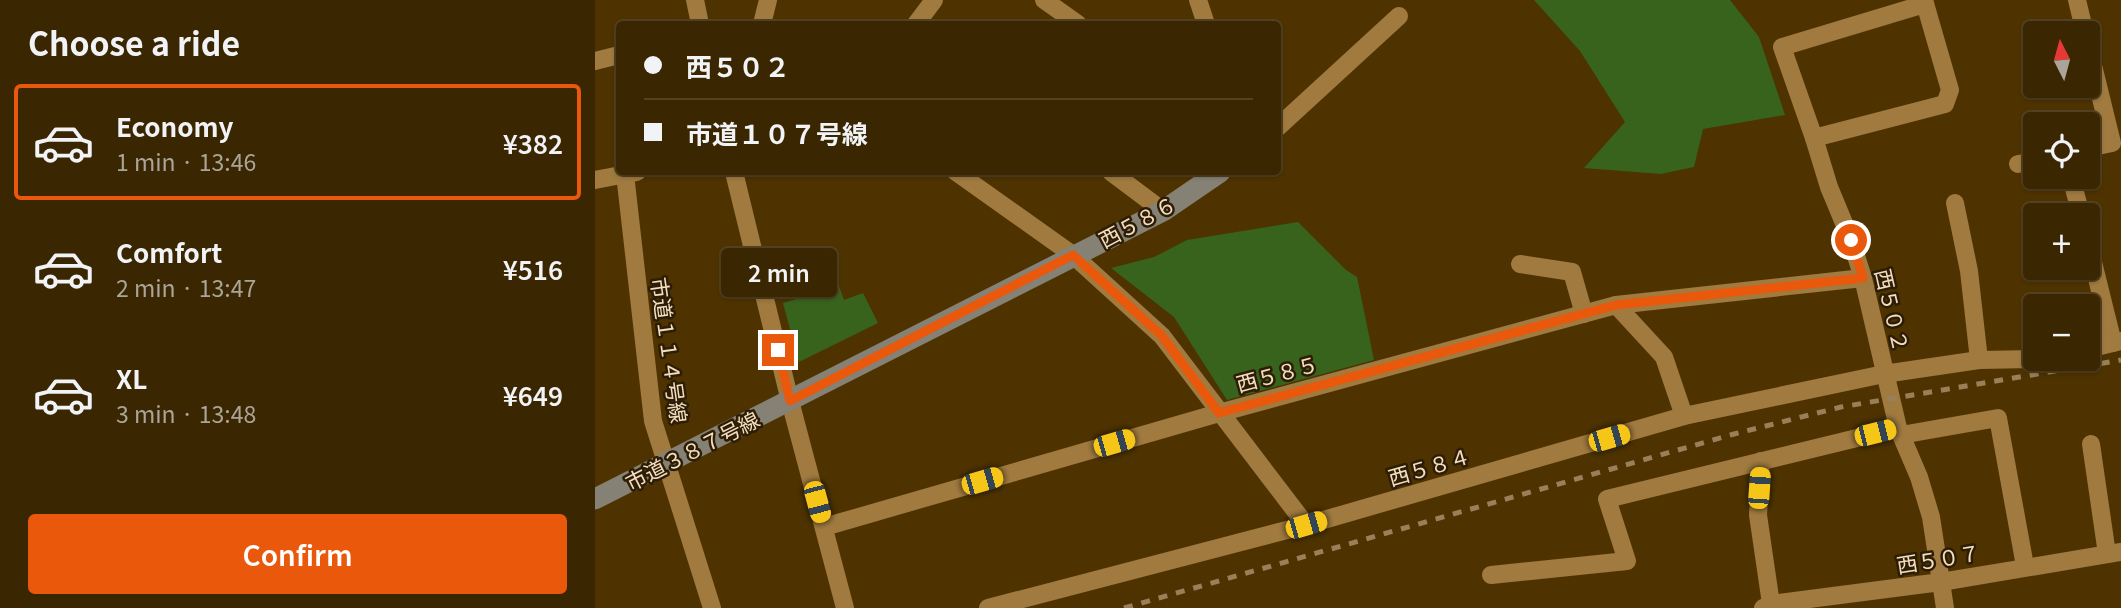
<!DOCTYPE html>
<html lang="en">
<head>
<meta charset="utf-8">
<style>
  body { margin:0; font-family:Georgia,"Noto Sans JP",serif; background:#453210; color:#f1f3f6; height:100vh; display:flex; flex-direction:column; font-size:26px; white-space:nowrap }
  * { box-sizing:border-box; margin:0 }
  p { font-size:23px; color:#aba599 }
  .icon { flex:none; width:38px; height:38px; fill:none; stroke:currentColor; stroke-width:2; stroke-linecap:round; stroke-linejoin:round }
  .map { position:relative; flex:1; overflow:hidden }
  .drawer { display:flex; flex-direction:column; background:#3a2601; width:595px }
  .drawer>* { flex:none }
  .top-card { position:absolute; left:21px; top:21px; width:665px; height:154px; border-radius:7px; box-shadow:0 2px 5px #0004,0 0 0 2px #544323; display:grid; align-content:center; height:154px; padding:0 28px; background:#3a2601 }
  .needle { width:46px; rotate:354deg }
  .fabs { position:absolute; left:1428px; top:21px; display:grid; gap:14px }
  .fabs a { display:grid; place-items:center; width:77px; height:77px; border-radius:7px; background:#3a2601; box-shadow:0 2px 5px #0004,0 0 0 2px #544323; font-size:35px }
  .end { position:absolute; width:32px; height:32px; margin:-16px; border:9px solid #ea580c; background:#fff; box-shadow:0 0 0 4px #fff }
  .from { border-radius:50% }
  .bubble { position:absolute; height:49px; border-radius:7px; background:#3a2601; box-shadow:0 2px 5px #0004,0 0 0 2px #544323; font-size:23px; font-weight:600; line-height:49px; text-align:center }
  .car { position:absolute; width:21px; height:42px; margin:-21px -10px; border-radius:9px; box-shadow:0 0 5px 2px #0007; background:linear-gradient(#f5c518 24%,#345 0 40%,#f5c518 0 76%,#345 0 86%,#f5c518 0) }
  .top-card b { display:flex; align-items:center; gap:24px; height:66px; font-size:26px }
  .top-card b+b { border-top:2px solid #544323 }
  .top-card i { width:18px; height:18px; background:#f1f3f6 }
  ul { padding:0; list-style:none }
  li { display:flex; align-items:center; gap:21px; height:116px; margin:0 14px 10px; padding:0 14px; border:4px solid transparent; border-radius:7px }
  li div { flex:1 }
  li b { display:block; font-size:26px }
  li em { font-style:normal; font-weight:600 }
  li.on { border-color:#ea580c }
  li>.icon { width:63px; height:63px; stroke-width:1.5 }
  h2 { padding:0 28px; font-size:32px; line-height:84px }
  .cta { display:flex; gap:14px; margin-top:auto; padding:14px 28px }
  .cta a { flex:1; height:80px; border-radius:7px; background:#ea580c; color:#fff; font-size:28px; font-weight:600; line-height:80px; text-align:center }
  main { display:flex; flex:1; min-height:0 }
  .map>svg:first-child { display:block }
</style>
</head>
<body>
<main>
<section class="drawer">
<h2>Choose a ride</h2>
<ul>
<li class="on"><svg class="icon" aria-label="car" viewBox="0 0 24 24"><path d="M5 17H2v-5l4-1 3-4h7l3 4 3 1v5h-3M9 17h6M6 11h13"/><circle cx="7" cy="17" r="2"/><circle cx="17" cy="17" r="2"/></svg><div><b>Economy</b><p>1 min · 13:46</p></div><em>¥382</em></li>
<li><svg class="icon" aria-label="car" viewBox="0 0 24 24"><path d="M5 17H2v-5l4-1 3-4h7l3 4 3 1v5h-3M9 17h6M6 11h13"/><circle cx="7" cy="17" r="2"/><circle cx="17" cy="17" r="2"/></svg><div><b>Comfort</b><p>2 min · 13:47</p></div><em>¥516</em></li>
<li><svg class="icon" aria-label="car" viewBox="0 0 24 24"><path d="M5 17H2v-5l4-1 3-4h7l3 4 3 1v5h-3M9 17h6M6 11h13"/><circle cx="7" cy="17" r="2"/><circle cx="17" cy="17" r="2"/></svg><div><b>XL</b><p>3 min · 13:48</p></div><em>¥649</em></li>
</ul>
<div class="cta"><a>Confirm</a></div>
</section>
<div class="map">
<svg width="1526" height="608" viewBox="0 0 1526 608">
  <rect width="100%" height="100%" fill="#4e3301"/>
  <g fill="#37631d">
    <polygon points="939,0 1135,0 1164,37 1190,115 1108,129 1099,167 1066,174 989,168 1030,122 985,51"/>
    <polygon points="703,222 751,270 762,277 779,360 632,400 579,317 516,268 559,257 592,240"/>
    <polygon points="244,286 249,300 268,293 283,323 204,362 188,303"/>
  </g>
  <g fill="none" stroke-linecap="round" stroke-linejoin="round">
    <g stroke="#a07a3f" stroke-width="18">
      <polyline points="100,0 105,24"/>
      <polyline points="449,0 483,24"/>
      <polyline points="603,0 611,24"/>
      <polyline points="1329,0 1355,90 1350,104 1219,138 1234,187 1256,240 1268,278 1303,428 1324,477 1336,517 1350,608"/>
      <polyline points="1482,0 1490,33"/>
      <polyline points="167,24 173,0"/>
      <polyline points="321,24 339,0"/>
      <polyline points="1493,45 1517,143 1493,148"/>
      <polyline points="0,61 24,55"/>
      <polyline points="682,128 804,16"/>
      <polyline points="1219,138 1187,47 1330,4"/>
      <polyline points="1423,164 1440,161"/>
      <polyline points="139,172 195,401 250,608"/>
      <polyline points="361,172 478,255 567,336 711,525"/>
      <polyline points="516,172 568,211"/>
      <polyline points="30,174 58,421 117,608"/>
      <polyline points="1476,177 1486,215"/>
      <polyline points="0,180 42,172"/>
      <polyline points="1360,203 1374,271 1384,360"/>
      <polyline points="1493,242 1518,343"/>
      <polyline points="925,264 977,272 989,314"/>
      <polyline points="1021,305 1268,278"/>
      <polyline points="1493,349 1526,341"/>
      <polyline points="1306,435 1403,418 1430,566"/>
      <polyline points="1496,444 1512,554"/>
      <polyline points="1166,461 1163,515 1176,604"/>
      <polyline points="229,527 624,413 1021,305 1069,357 1089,416"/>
      <polyline points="896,575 1032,561 1012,499 1303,428"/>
      <polyline points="393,608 711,525 1089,416 1289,374 1384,360 1440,359"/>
      <polyline points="1168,608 1176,604 1346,582 1526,552"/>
    </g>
    <polyline stroke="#858175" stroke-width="21" points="0,499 568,211 625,172"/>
    <polyline stroke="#998058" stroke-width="5" stroke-dasharray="9 9" stroke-linecap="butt" points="529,608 1139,434 1246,407 1526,360"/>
  </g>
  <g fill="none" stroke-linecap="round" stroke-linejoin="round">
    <polyline stroke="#ea580c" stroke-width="9" points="183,350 195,401 478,255 567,336 624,413 1021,305 1268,278 1256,240"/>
  </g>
  <g text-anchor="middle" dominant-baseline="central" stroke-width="5" stroke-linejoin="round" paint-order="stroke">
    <g font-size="21" fill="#f4dec1" stroke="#2d1d05">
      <text transform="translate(542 221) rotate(-28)">西５８６</text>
      <text transform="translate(1298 310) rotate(77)">西５０２</text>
      <text transform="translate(75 350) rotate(82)">市道１１４号線</text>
      <text transform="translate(682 373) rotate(-15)">西５８５</text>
      <text transform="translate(97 450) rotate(-27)">市道３８７号線</text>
      <text transform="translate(834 466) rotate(-16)">西５８４</text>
      <text transform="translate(1343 558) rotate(-9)">西５０７</text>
    </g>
  </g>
</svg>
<div class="fabs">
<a><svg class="needle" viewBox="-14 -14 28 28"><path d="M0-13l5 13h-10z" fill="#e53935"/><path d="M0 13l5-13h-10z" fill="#aba599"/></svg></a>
<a><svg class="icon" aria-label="locate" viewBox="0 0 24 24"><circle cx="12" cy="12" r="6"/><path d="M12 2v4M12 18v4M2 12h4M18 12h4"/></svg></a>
<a>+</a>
<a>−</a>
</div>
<i class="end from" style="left:1256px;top:240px"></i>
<i class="end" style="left:183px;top:350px"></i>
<div class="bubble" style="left:126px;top:248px;width:116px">2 min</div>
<i class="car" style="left:1280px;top:433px;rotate:76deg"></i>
<i class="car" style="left:1014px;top:438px;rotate:74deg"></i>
<i class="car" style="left:519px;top:443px;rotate:74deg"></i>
<i class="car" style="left:387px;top:481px;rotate:74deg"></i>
<i class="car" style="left:1164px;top:488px;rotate:4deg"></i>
<i class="car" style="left:222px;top:502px;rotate:165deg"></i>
<i class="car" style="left:711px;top:525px;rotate:74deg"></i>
<div class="top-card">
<b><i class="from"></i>西５０２</b>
<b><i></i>市道１０７号線</b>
</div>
</div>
</main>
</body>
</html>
